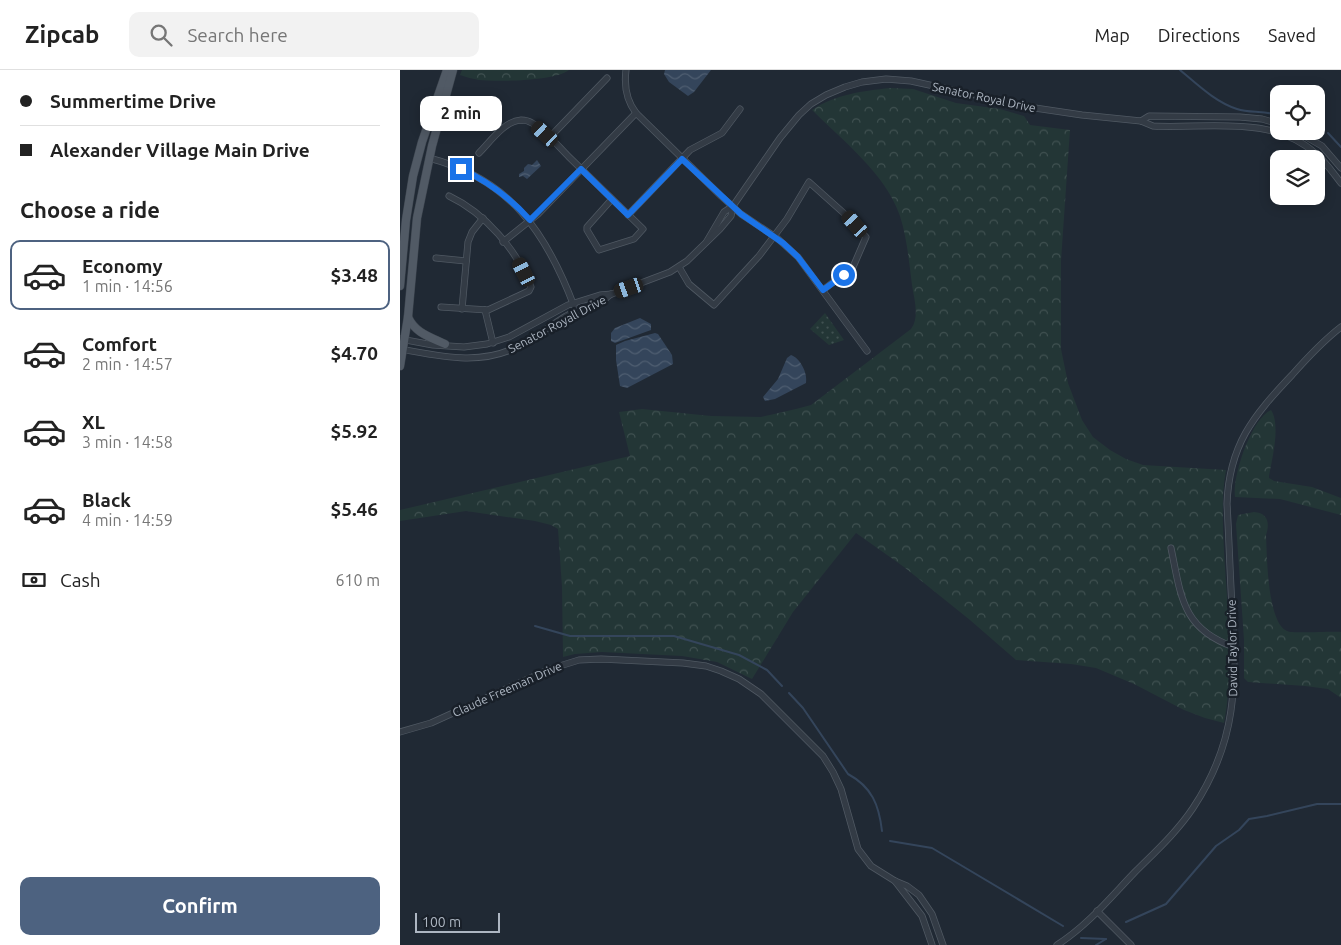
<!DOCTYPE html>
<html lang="en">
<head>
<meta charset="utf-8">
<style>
  body { margin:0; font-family:Ubuntu,sans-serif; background:#f2f2f2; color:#222; height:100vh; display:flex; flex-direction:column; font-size:19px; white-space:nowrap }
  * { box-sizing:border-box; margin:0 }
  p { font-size:16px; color:#767676 }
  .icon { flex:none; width:28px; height:28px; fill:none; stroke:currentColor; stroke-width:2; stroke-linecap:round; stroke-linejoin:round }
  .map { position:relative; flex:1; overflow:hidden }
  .sheet { display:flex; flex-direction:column; background:#fff; width:400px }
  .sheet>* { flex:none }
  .hud { display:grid; align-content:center; height:110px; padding:0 20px; background:#fff }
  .controls { position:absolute; left:870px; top:15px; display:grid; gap:10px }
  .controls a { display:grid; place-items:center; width:55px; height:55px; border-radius:10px; background:#fff; box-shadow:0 2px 12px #0003; font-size:25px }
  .scale { position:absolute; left:15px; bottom:12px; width:85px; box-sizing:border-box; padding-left:5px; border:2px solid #adb6c2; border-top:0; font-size:14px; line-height:18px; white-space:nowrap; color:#adb6c2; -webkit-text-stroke:4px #192029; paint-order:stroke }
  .end { position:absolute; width:22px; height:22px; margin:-11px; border:6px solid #1a73e8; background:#fff; box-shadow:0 0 0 2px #fff }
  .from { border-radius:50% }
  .bubble { position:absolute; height:35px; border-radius:10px; background:#fff; box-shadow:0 2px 12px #0003; font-size:16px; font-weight:600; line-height:35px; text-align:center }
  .car { position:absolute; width:15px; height:30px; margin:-15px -8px; border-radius:6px; box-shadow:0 0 4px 1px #0007; background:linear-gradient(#222 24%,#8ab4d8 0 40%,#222 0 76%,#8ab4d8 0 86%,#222 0) }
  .hud b { display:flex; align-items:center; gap:18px; height:48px; font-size:19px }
  .hud b+b { border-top:1px solid #e0e0e0 }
  .hud i { width:12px; height:12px; background:#222 }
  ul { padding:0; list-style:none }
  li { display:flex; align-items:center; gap:15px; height:70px; margin:0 10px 8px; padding:0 10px; border:2px solid transparent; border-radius:10px }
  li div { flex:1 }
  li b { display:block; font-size:19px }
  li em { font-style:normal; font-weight:600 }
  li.current { border-color:#4d6280 }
  li>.icon { width:45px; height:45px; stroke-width:1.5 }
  h2 { padding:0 20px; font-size:22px; line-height:60px }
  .pay { display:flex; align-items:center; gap:12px; height:55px; padding:0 20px; font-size:19px }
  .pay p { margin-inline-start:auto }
  .action { display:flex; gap:10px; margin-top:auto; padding:10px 20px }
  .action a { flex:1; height:58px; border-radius:10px; background:#4d6280; color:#fff; font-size:20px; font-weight:600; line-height:58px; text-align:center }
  header { display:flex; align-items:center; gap:30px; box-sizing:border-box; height:70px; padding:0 25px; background:#fff; border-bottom:1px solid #e0e0e0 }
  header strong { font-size:24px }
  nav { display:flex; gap:28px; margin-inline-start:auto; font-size:18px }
  .search { width:350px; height:45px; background:#f2f2f2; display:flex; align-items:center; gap:12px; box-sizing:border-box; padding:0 18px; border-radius:10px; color:#767676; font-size:19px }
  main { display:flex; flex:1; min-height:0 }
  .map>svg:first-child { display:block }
</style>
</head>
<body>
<header>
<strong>Zipcab</strong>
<div class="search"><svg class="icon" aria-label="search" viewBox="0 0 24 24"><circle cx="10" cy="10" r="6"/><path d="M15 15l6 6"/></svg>Search here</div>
<nav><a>Map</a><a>Directions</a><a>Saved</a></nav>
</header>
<main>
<section class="sheet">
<div class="hud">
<b><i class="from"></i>Summertime Drive</b>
<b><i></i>Alexander Village Main Drive</b>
</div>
<h2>Choose a ride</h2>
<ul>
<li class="current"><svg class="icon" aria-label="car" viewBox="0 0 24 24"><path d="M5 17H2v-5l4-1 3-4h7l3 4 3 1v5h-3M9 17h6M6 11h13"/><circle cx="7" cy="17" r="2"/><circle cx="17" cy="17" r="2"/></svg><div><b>Economy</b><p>1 min · 14:56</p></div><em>$3.48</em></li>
<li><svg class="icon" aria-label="car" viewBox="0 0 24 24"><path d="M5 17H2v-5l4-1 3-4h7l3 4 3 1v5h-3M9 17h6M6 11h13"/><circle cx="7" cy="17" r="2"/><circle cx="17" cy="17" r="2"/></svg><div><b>Comfort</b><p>2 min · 14:57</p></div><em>$4.70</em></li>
<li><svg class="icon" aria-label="car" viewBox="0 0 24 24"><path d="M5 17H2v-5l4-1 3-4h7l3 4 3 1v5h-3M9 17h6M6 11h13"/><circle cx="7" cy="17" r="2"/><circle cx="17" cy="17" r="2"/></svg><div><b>XL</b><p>3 min · 14:58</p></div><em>$5.92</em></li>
<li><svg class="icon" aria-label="car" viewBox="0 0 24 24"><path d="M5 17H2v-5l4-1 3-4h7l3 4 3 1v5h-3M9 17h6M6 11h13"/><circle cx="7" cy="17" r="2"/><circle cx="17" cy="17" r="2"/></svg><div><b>Black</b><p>4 min · 14:59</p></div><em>$5.46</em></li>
</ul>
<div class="pay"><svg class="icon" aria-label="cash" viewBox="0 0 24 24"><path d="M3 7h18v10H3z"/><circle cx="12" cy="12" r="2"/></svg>Cash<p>610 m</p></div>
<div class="action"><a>Confirm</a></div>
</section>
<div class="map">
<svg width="941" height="875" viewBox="0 0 941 875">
  <defs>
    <pattern id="forest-crowns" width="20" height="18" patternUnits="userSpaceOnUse" patternTransform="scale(1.25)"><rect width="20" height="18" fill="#233636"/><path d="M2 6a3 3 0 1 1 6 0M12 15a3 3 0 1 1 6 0" fill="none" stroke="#405151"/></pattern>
    <pattern id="park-dots" width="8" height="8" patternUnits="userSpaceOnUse" patternTransform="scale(1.25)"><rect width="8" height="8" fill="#233636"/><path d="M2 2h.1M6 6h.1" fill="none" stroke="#405151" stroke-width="1.8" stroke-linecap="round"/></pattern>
    <pattern id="water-waves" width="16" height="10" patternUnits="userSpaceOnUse" patternTransform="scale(1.25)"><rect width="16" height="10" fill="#34455b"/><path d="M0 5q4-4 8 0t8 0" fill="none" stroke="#4f5e71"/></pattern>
  </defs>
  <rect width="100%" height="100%" fill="#202934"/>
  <g fill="url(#forest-crowns)">
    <path d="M62,0H169C155,11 98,12 79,10C73,9 66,7 60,5Z"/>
    <path d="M490,18L513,19L556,33L600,39L624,46L630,55L670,60L661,191V279L668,313L682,350L693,367L710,380L726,389L743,395L826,400C821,427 823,454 824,481C827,538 835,596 824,653L805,648L784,640L734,614L696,598L671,594L616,590L570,550L504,497L456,463L393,542L352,609L317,592L282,586L202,582L175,584L163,587L162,517L158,459L151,455L135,451L66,441L0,451V440L230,386L219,342L242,339L311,346L361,347L396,339L411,335L511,259C520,247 514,229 512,215C509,192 507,168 500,146C486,104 443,71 412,40C436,24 463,21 490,18Z"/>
    <path d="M871,340C881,355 872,389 869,406V408L874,411L912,417L941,428V445L880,429L835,427C832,407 851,349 871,340Z"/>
    <path d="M854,442C868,443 870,453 866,465C867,483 867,553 887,561C892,564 930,561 941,562V628L928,619L905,616L848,612L844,608V570L836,454L838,445Z"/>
  </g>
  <polygon fill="url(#park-dots)" points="425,243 427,246 444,270 429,275 410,259"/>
  <g fill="url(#water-waves)">
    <polygon points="265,0 311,0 294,22 288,26 269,12 264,4"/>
    <polygon points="137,90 141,96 127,109 123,106 119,107 119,104 124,101 124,98 128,94 132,95"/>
    <polygon points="240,248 251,254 251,260 215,273 211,271 211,263 215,258"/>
    <polygon points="255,263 258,264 272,285 273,294 227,318 220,316 216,290 216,275 225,271"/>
    <path d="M391,285C400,288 408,303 406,313L375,329L365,331L363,327L378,309L387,288Z"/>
  </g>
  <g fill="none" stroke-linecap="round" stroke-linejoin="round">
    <g stroke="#34455b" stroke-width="2">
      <path d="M780,0C797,14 815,32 837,39C851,44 864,39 879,46"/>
      <polyline points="916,46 917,47"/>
      <polyline points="928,63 941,77"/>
      <polyline points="135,556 170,566 274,566 339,585 367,600 382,616"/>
      <path d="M389,623L403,638L448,704C472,717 479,735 482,761"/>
      <polyline points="490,771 532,778 663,856"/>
      <polyline points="726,852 766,834 816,776 839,760 849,749 867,746 917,734 941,734"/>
      <polyline points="681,868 706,869"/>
      <polyline points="696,875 706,869"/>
    </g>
    <g stroke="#505963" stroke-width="7">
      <g id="minor">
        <path d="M226,0C224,16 226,30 236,43L321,126L341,144L377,168L398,187L467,281"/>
        <polyline points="741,51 749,46 840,47 862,49 879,54"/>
        <polyline points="896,61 922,76 941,98"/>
        <polyline points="149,68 207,8"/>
        <path d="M79,83C90,72 104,51 121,50C125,50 129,51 132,53C146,61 158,76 169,87C194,111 218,135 243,159L234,169L199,180L187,160V157L212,129"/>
        <path d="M29,88C110,109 146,162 174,236"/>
        <polyline points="228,145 290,80 322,63 340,39"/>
        <path d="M307,171L324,142L333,136L380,68L399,45L411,34L426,25L445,17L462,12L486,9L511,11L635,38L682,45L741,51L753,56C806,59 873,44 916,84C926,92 933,103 941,113"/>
        <polyline points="103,172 138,144 236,43"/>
        <polyline points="36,188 66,191"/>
        <polyline points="279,197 289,214 314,235 359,186 387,149 409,112 447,146 466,167 453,197 423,220"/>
        <path d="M41,237L88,240L129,221L131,217C117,180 85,143 49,126"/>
        <polyline points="62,239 68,172 72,162 83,148"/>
        <polyline points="85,240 93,273"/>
        <polyline points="0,269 33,275 64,277 87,274 109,267 168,235 200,225 212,224 270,202 287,191 320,159 331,146 333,136"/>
        <path d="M0,279C40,286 79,296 117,277C134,268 150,256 166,246C181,238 199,236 211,224"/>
        <path d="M771,478C781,526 782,559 834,577"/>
        <polyline points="0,662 31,653 150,599 179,590 201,589 283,593 306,596 321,601 339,609 361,624 423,686 433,702 441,719 458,779 471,796 495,811 507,816 519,825 532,844 543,875"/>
        <polyline points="495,811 522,846 532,875"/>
        <polyline points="697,841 731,875"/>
        <path d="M657,875C687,856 710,828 734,803C755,782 777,762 793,738C838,670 836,615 832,537C830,503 829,468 827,434C829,375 853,346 892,305C907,288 923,271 941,257"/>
      </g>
    </g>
    <g stroke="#3c444e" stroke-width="9">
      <g id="major">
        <polyline points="0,216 6,150 13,106 22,72 47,0"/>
        <path d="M8,247C15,263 30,267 45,274"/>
        <polyline points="0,296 8,247 17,148 32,76 53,0"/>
      </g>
    </g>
    <use href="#minor" stroke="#333b45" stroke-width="5.5"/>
    <use href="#major" stroke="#515a65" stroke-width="8"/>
  </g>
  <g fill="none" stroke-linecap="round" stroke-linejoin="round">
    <path stroke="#1a73e8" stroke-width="6" d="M61,99C88,111 110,128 130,150L181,99L228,145L282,89L341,144L383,173L398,187L423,220L444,205"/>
  </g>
  <g text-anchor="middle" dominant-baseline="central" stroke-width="5" stroke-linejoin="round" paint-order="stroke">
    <g font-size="12" fill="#adb6c2" stroke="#192029">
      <text transform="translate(584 27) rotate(12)">Senator Royal Drive</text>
      <text transform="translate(157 254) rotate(-28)">Senator Royall Drive</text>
      <text transform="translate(832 578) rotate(-91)">David Taylor Drive</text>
      <text transform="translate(107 619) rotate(-24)">Claude Freeman Drive</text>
    </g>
  </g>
</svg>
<div class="controls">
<a><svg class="icon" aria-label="locate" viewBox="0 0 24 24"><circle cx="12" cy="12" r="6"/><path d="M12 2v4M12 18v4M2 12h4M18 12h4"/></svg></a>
<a><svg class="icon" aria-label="layers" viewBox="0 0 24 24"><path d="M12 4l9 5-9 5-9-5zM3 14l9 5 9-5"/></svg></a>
</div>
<div class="scale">100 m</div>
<i class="end from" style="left:444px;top:205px"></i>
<i class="end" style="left:61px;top:99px"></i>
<div class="bubble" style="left:20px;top:26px;width:82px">2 min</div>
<i class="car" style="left:145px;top:64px;rotate:312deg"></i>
<i class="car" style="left:455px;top:154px;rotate:318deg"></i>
<i class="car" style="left:124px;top:202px;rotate:333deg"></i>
<i class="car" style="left:229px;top:218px;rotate:251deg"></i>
</div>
</main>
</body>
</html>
